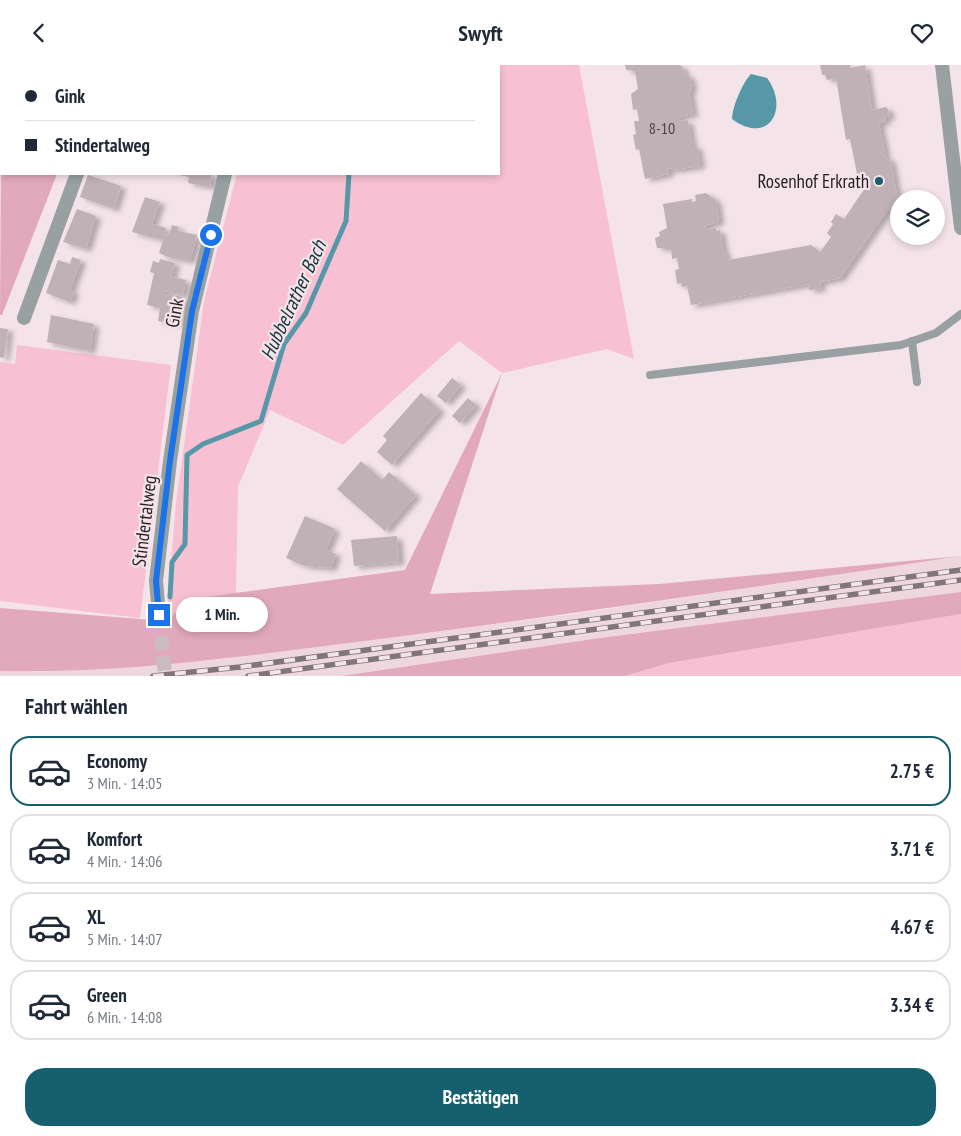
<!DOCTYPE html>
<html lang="de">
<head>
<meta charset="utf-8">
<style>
  body { margin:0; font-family:"PT Sans Narrow",sans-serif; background:#f6f6f7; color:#1f2937; height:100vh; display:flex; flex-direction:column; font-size:19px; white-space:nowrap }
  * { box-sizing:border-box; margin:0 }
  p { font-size:16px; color:#747a83 }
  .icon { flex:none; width:28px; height:28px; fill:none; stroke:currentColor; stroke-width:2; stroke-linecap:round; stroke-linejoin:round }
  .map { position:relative; height:611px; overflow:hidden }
  .panel { display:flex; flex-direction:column; background:#fff; flex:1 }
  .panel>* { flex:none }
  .top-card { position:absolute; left:0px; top:0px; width:500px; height:110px; box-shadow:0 2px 8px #0003; display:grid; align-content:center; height:110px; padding:0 25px; background:#fff }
  .controls { position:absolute; left:890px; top:125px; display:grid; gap:10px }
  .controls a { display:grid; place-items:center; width:55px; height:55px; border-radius:50%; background:#fff; box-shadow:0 2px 8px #0003; font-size:25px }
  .end { position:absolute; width:22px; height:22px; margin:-11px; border:6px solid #1a73e8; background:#fff; box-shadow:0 0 0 2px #fff }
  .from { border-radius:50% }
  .bubble { position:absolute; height:35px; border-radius:18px; background:#fff; box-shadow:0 2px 8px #0003; font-size:16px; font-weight:600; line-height:35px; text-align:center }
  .top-card b { display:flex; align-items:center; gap:18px; height:48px; font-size:19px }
  .top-card b+b { border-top:1px solid #e0e1e3 }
  .top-card i { width:12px; height:12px; background:#1f2937 }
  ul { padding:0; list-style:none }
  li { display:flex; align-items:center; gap:15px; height:70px; margin:0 10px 8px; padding:0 15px; border:2px solid #e0e1e3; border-radius:20px }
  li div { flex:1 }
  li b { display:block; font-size:19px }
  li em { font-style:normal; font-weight:600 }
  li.active { border-color:#165f6f }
  li>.icon { width:45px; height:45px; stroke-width:1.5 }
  h2 { padding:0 25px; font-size:22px; line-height:60px }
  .action { display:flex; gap:10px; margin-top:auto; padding:10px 25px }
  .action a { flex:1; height:58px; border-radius:20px; background:#165f6f; color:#fff; font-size:20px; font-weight:600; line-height:58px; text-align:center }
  header { display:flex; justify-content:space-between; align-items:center; height:65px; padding:0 25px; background:#fff; font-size:22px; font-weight:600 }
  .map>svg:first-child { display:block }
</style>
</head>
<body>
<header><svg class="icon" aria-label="back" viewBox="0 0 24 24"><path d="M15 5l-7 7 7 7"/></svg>Swyft<svg class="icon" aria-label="heart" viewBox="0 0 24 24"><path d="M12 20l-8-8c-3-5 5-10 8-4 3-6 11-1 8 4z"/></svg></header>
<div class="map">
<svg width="961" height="611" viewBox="0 0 961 611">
  <defs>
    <filter id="shadow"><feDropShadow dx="5.5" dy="3" stdDeviation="2.5" flood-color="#0004"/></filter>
  </defs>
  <rect width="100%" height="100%" fill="#f4e4e9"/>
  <polygon fill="#efd7de" points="961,491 961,527 600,573 341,611 0,611 0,606 39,607 207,596 575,549"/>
  <g fill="#f8c1d3">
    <polygon points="252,0 579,0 634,294 607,284 502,308 459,276 343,380 270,345 238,422 236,528 191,534 166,556 176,438 204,236 237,109 499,109 499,1"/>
    <polygon points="17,280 171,300 140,553 0,536 0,297 15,299"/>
    <polygon points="961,549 961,611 625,611 669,598"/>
  </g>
  <g fill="#e2a9bc">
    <polygon points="1,93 1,109 57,109 2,250 0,250"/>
    <path d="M502,308L430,529L659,519L961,491C770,520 579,548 388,573C259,589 130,609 0,606V543L166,556L191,534L405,505Z"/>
    <polygon points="961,527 961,549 669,598 625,611 341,611 600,573"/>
  </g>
  <path fill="#5698a8" d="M751,9L767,13C790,44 768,81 732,54C732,42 743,17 751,9Z"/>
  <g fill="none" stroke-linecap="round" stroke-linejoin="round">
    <g stroke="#5698a8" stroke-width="5">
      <polyline points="367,1 367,0"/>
      <polyline points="170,532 172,497 185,479 187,390 203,379 261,356 284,279 306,248 346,156 349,109"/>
    </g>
  </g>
  <g fill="#c0b1b6" filter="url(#shadow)">
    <polygon points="625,0 679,0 682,1 685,10 690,11 692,25 689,26 693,49 678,52 680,56 688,55 692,81 697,81 700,101 672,105 672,103 668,104 669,109 645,114 639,84 636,85 633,70 636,69 634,56 639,56 637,44 633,45 631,29 638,24 635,6 626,5"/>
    <polygon points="820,0 850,0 850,3 865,0 872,45 886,42 888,44 890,51 885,52 886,56 879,58 886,94 890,93 899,140 893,148 888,144 840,213 820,217 821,223 809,225 808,219 691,240 687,221 682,222 681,218 677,219 675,205 679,204 677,193 672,194 671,183 657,183 655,173 660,171 659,167 667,163 663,139 692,134 692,137 696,136 695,130 706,128 716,135 719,157 707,160 707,164 716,163 716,166 720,165 723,184 728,195 811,180 820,187 831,172 827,168 833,159 831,157 836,149 844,154 865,123 862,109 857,109 850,74 846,75 836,13 827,15 825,10 822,10"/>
    <polygon points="175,109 212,109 210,122 188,118 189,112"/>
    <polygon points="88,110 121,121 114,144 80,132"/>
    <polygon points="145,132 160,137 152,159 166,163 164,169 169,170 172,160 179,162 178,166 197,170 190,196 168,192 159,188 163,175 132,167"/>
    <polygon points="77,144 96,151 86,184 63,177"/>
    <polygon points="72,192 81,195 70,225 74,227 70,237 46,228 58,195 70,199"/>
    <polygon points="160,194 175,198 171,212 186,215 183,230 165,226 165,229 183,232 177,259 158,256 160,243 147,240 154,208 150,207 153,196 159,198"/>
    <polygon points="51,250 94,259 90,286 47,277"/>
    <polygon points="0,263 8,264 4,293 0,292"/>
    <polygon points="452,313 461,320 446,338 437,331"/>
    <polygon points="421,328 440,345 392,400 377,387 387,375 383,371"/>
    <polygon points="468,333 476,340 460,358 452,351"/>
    <polygon points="361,396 382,415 389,407 416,430 385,466 337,424"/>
    <polygon points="305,451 335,464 326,485 336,489 331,503 305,501 286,493"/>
    <polygon points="397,471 399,497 354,501 351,475"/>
  </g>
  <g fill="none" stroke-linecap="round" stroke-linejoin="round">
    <polyline stroke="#cabcc1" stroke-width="14" stroke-dasharray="14 7" stroke-linecap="butt" points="159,550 165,611"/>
    <g stroke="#99a0a2" stroke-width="8">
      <polyline points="912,276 917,317"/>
      <polyline points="650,310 901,280 936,268 961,249"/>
    </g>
    <g stroke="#99a0a2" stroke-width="14">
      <polyline points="116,1 116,0"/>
      <polyline points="239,1 239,0"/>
      <polyline points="24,253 77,109"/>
      <polyline points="159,550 156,516 170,396 192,246 225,109"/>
    </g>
    <polyline stroke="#99a0a2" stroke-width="14" points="942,0 961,163"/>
    <g stroke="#807679" stroke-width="5.5">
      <g id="rail">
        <polyline points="153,611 240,602 961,505"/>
        <polyline points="248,611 961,515"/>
      </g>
    </g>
    <use href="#rail" stroke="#f4e4e9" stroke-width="4" stroke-dasharray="11" stroke-linecap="butt"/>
  </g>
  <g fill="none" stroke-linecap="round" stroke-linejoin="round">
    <polyline stroke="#1a73e8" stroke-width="6" points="159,550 156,516 170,396 192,246 211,170"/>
  </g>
  <circle fill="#165f6f" stroke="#f4e4e9" stroke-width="2" cx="879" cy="116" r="5"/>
  <g text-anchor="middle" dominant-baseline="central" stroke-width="4.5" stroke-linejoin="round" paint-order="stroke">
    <g font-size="16" fill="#4a4345">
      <text x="662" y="63">8-10</text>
    </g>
    <g font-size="19" fill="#231e1f" stroke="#f4e4e9" text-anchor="end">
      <text x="869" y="116">Rosenhof Erkrath</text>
    </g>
    <g font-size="19" fill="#231e1f" stroke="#f4e4e9">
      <text transform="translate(174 248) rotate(-80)">Gink</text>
      <text transform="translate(144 456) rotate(-83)">Stindertalweg</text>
    </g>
    <g font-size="20" font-style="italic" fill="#11323a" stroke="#f4e4e9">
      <text transform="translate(293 235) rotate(-65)">Hubbelrather Bach</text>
    </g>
  </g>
</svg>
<div class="controls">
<a><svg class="icon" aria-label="layers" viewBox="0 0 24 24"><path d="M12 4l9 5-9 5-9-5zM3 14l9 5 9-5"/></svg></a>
</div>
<i class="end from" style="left:211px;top:170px"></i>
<i class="end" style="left:159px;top:550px"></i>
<div class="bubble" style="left:176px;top:532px;width:92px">1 Min.</div>
<div class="top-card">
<b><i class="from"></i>Gink</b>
<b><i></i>Stindertalweg</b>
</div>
</div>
<section class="panel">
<h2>Fahrt wählen</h2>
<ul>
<li class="active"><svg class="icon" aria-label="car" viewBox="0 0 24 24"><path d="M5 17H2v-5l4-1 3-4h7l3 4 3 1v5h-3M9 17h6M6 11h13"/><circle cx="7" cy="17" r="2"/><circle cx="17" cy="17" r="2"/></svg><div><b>Economy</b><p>3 Min. · 14:05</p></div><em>2.75 €</em></li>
<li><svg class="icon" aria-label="car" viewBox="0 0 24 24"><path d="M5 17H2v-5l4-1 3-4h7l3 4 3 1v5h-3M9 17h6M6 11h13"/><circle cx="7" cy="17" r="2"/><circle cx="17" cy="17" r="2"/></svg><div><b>Komfort</b><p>4 Min. · 14:06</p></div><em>3.71 €</em></li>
<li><svg class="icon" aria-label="car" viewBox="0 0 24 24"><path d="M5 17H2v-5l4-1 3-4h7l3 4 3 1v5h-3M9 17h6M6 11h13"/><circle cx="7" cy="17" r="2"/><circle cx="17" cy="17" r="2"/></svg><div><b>XL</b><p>5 Min. · 14:07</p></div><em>4.67 €</em></li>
<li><svg class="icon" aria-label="car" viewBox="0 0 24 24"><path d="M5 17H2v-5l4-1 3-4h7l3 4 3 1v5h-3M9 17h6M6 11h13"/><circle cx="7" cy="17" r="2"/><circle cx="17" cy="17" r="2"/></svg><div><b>Green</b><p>6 Min. · 14:08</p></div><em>3.34 €</em></li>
</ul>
<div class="action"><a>Bestätigen</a></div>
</section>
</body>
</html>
